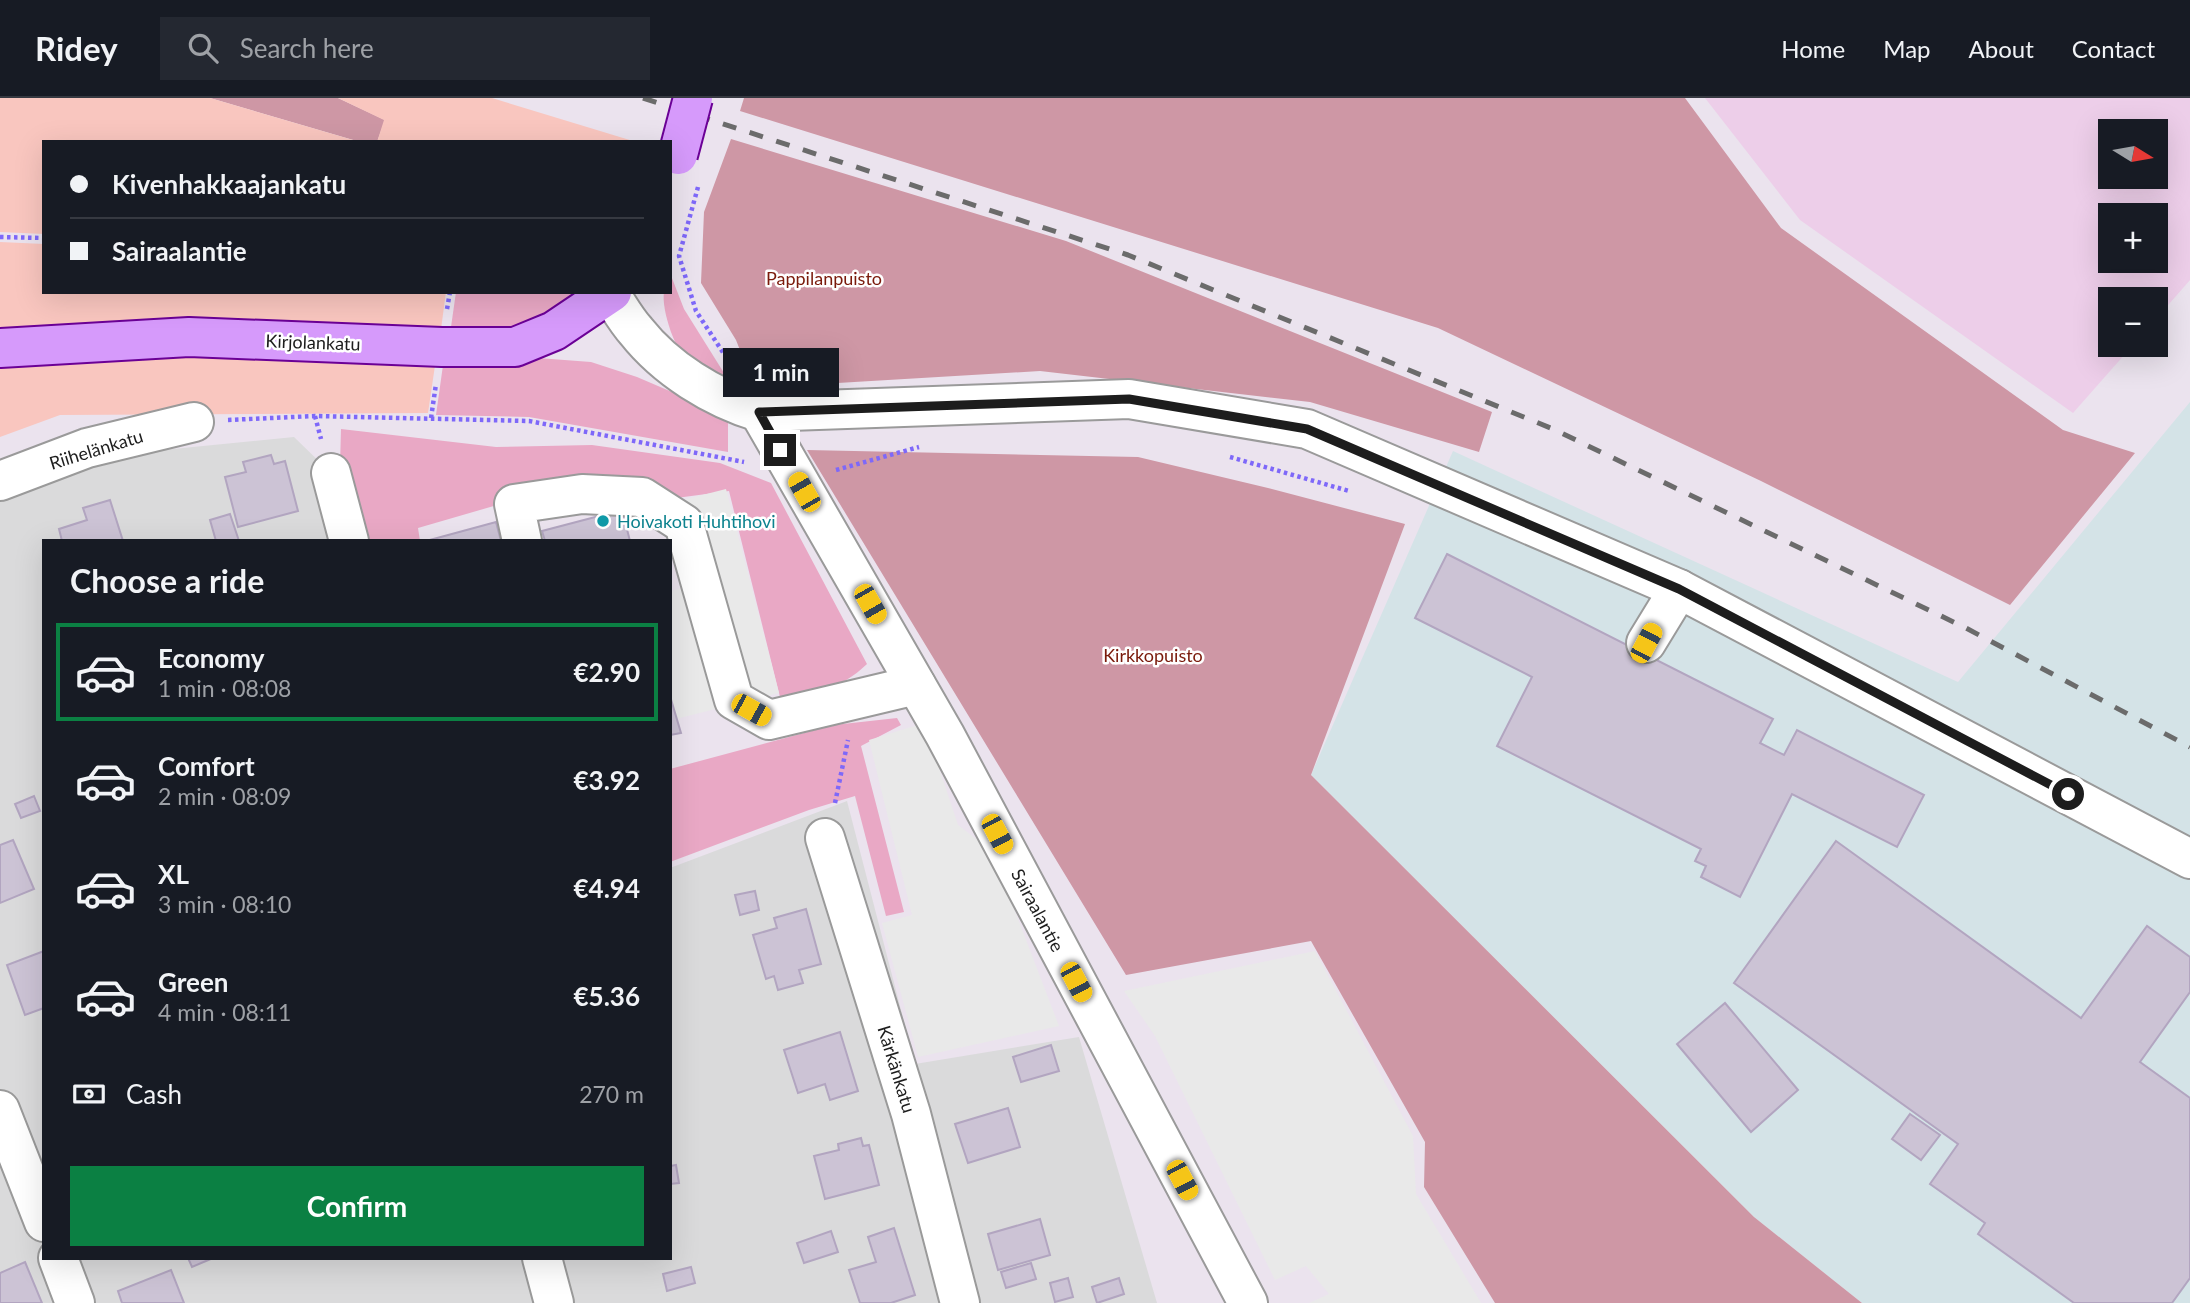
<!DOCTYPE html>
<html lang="en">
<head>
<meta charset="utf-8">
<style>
  body { margin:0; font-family:Lato,sans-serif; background:#242831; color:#f1f3f6; height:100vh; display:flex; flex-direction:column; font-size:26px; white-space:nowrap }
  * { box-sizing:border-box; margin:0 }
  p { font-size:23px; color:#9ea1a6 }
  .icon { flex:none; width:38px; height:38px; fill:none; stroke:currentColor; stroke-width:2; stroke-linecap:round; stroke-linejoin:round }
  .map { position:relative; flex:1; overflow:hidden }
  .sheet { position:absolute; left:42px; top:441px; width:630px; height:721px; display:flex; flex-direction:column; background:#171b24; border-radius:0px; box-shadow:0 7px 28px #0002 }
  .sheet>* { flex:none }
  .top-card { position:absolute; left:42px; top:42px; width:630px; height:154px; border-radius:0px; box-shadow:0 7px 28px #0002; display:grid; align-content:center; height:154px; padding:0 28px; background:#171b24 }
  .needle { width:46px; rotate:101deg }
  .fabs { position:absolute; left:2098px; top:21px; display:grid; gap:14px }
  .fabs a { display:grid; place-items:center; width:70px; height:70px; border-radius:0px; background:#171b24; box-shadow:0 7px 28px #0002; font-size:35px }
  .end { position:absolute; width:32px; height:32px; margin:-16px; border:9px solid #1d1d1d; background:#fff; box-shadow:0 0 0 4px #fff }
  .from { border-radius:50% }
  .bubble { position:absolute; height:49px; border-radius:0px; background:#171b24; box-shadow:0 7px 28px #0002; font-size:23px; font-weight:700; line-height:49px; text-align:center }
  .car { position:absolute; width:21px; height:42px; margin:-21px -10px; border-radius:9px; box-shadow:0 0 5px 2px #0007; background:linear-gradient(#f5c518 24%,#345 0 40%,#f5c518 0 76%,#345 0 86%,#f5c518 0) }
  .top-card b { display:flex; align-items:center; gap:24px; height:66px; font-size:26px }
  .top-card b+b { border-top:2px solid #363941 }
  .top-card i { width:18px; height:18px; background:#f1f3f6 }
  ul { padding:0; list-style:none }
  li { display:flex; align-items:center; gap:21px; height:98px; margin:0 14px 10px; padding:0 14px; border:4px solid transparent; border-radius:0px }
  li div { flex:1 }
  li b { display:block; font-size:26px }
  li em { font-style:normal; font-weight:700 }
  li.on { border-color:#0b8043 }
  li>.icon { width:63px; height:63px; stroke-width:1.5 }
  h2 { padding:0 28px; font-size:32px; line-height:84px }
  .pay { display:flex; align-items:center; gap:18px; height:77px; padding:0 28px; font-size:26px }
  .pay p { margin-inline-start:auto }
  .button { display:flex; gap:14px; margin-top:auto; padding:14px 28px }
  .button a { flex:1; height:80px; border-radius:0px; background:#0b8043; color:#fff; font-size:28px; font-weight:700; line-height:80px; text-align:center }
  header { display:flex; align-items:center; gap:42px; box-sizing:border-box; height:98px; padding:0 35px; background:#171b24; border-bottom:2px solid #363941 }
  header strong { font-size:33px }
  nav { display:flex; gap:38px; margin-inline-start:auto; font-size:24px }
  .search { width:490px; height:63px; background:#242831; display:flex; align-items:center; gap:18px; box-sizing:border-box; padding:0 24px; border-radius:0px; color:#9ea1a6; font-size:26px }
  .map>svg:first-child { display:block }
</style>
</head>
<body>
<header>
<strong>Ridey</strong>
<div class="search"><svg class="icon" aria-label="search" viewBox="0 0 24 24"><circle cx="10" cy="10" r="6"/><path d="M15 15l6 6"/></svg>Search here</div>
<nav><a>Home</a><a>Map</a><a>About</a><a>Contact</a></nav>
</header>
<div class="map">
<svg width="2190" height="1205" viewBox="0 0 2190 1205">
  <rect width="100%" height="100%" fill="#ebe3ee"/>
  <polygon fill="#dadadb" points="294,339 331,375 350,443 44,443 44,1160 670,1160 670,770 847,703 915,966 1079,939 1157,1205 0,1205 0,387 72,361"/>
  <polygon fill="#d4e3e7" points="2190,304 2190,1205 1862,1205 1754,1119 1311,677 1453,353 1958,584"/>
  <path fill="#edcee9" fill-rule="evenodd" d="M1705,0H2190V182L2156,221V201H2110V247H2133L2073,315L1800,122ZM2110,33H2156V79H2110ZM2110,117H2156V163H2110Z"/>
  <g fill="#e9a8c5">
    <path d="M670,175L684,211L724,275L721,283C711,278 699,274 691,267C676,256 661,212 664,194H670Z"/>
    <polygon points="456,194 587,194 552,223 449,243"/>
    <polygon points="445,253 591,264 637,279 728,318 728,354 529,319 436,317"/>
    <path d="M341,331L496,349L592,347L720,365L771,385L867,566C840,592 816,594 780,599L729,393L661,402L566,387L418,430L420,443H361L340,368Z"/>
    <polygon points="897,620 901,627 861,648 904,814 886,818 855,698 809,712 670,764 670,671 834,627"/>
  </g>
  <g fill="#ce97a5">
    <polygon points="210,0 338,0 385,22 377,44 360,44"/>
    <polygon points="744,0 1685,0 1781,130 2063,332 2135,355 2010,507 1761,383 1438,230 740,13"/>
    <polygon points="731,41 1066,143 1492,314 1479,354 1310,304 1040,273 755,290 736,242 701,185 704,114"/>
    <polygon points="807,352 1138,359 1268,390 1405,426 1311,677 1754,1119 1862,1205 1495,1205 1424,1089 1425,1044 1311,843 1126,877"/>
  </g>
  <g fill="#f9c6bf">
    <polygon points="0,0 210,0 360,44 44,44 44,136 0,134"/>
    <polygon points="338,0 492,0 633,43 377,44 384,22"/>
    <polygon points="0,144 44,146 44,194 446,194 439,246 0,245"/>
    <polygon points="437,254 428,315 60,317 0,339 0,256"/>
  </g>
  <g fill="#e9e9e9">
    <polygon points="726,391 779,595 676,621 670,598 670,493 684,490 663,407"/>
    <polygon points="924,625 958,727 992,753 1059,928 918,959 882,825 912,817 869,642"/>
    <polygon points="1315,853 1413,1038 1416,1096 1481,1205 1309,1205 1329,1196 1306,1168 1275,1182 1155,938 1124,893"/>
  </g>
  <g fill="#ccc3d5" stroke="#b2a5c0" stroke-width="2">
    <polygon points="271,357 274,366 285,363 298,413 238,429 225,379 246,374 243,364"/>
    <polygon points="110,402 123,443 62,443 59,431 87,422 83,410"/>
    <polygon points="622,412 630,443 545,443 542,433"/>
    <polygon points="230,416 239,443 216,443 210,422"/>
    <polygon points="496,424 501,443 426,443"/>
    <polygon points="1447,456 1773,621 1760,645 1784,657 1797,632 1924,697 1897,749 1792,696 1740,799 1701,779 1706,768 1695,763 1701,751 1497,648 1532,579 1415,520"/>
    <polygon points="670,598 681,635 670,637"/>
    <polygon points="34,698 40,713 21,720 15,706"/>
    <polygon points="13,742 34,791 0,805 0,747"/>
    <polygon points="1836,743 2081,920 2147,828 2190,859 2190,894 2140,964 2190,1000 2190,1180 2172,1205 2074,1205 1978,1136 1985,1125 1930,1086 1958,1046 1734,885"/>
    <polygon points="755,793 759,812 740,817 735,797"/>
    <polygon points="806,811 821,866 799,872 803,885 778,892 774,878 766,881 753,837 777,830 774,820"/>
    <polygon points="44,853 44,910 25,917 7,867"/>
    <polygon points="1725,905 1798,992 1751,1034 1677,946"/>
    <polygon points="840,934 858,993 830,1002 825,986 798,995 784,952"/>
    <polygon points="1051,947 1059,973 1021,984 1013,959"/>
    <polygon points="1008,1010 1020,1049 968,1065 955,1026"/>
    <polygon points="1910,1016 1940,1037 1921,1062 1892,1041"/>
    <polygon points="861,1040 863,1048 869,1047 879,1087 825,1101 814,1058 839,1052 838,1046"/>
    <polygon points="676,1067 679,1085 670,1086 670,1068"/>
    <polygon points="1040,1121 1050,1157 998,1172 988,1136"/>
    <polygon points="894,1130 915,1197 891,1205 860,1205 849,1172 876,1164 868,1139"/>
    <polygon points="831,1133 838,1154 804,1165 797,1145"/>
    <polygon points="188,1160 213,1160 192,1169"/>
    <polygon points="25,1164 42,1205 0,1205 0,1175"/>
    <polygon points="1031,1165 1036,1181 1006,1190 1001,1174"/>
    <polygon points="691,1169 695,1185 667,1193 663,1176"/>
    <polygon points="171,1172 184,1205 122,1205 118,1193"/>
    <polygon points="1068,1180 1073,1199 1055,1204 1050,1185"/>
    <polygon points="1119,1180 1124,1196 1097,1205 1092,1189"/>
  </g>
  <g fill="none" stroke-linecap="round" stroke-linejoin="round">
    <g stroke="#9a9a9a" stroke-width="42">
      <g id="minor">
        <path d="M611,197C619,209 626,222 636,233C666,271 713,300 759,314L1129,301L1307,331L1679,491L2190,761"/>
        <polyline points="759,314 945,637 1248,1205"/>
        <polyline points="331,375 349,443"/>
        <polyline points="0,383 87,350 194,324"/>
        <polyline points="522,443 514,406 582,396 642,399 684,426 734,602 769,622 916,587"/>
        <polyline points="1646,545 1679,491"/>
        <polyline points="825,740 911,1016 960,1205"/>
        <polyline points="0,1012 44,1124"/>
        <polyline points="58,1160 75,1205"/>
        <polyline points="542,1160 554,1205"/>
      </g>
    </g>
    <g stroke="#6b0096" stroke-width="42">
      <polyline id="major" points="0,250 189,239 442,249 515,249 554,233 612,194"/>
    </g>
    <g stroke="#7e68f9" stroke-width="4.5" stroke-dasharray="3.5 3.5" stroke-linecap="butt">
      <polyline points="698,89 679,158 696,213 724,256"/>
      <polyline points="0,139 44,140"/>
      <polyline points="447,211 450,194"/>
      <polyline points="315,318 321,341"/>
      <polyline points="431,320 436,286"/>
      <polyline points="228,322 315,318 529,323 744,364"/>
      <polyline points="1230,359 1349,393"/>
      <polyline points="836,372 919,349"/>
      <polyline points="835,705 848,642"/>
    </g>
    <use href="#minor" stroke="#fff" stroke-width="38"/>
    <use href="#major" stroke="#d69afb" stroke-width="38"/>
    <polyline stroke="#6b6b6b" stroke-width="5" stroke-dasharray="14 14" stroke-linecap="butt" points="643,0 1128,157 1553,331 1964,529 2190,649"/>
    <g stroke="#6b0096" stroke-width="42" stroke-linecap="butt">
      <polyline id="major-bridge" points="678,57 693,0"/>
    </g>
    <use href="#major-bridge" stroke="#d69afb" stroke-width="38"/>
  </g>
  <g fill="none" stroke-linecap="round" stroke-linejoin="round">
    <polyline stroke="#1d1d1d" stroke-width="9" points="780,352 759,314 1129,301 1307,331 1679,491 2068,696"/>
  </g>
  <circle fill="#0f9aa8" stroke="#fff" stroke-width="2.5" cx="603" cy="423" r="7"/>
  <g text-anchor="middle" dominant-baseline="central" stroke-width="5" stroke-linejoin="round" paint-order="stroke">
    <g font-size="18" fill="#7a1a0b" stroke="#fff">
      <text x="824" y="180">Pappilanpuisto</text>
      <text x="1153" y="557">Kirkkopuisto</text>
    </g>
    <g font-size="18" fill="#1d1d1d" stroke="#fff">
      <text transform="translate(313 244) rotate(2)">Kirjolankatu</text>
      <text transform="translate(96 351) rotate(-17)">Riihelänkatu</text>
      <text transform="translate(1038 812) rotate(62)">Sairaalantie</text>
      <text transform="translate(897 971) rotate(73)">Kärkänkatu</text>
    </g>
    <g font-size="18" fill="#0d838f" stroke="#fff" text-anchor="start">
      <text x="617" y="423">Hoivakoti Huhtihovi</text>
    </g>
  </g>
</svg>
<div class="fabs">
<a><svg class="needle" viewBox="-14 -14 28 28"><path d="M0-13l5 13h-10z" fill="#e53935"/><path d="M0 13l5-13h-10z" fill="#9ea1a6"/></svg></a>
<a>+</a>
<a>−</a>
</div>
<i class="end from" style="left:2068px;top:696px"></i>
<i class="end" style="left:780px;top:352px"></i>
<div class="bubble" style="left:723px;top:250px;width:116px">1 min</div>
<i class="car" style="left:804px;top:394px;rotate:330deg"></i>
<i class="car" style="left:870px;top:506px;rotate:150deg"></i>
<i class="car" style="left:1646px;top:545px;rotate:28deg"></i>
<i class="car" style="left:751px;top:612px;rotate:119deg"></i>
<i class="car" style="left:997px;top:736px;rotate:152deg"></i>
<i class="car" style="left:1076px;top:884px;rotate:152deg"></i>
<i class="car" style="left:1182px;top:1082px;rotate:152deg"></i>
<div class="top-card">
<b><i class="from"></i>Kivenhakkaajankatu</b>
<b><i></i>Sairaalantie</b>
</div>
<section class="sheet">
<h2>Choose a ride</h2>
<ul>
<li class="on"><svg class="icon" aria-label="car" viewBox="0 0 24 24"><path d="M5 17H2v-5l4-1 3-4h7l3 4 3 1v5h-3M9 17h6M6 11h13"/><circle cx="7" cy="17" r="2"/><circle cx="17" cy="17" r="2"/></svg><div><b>Economy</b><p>1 min · 08:08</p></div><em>€2.90</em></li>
<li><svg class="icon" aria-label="car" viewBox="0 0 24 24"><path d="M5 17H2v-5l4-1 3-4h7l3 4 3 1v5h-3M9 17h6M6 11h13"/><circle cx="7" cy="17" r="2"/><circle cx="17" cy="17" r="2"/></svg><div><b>Comfort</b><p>2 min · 08:09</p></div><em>€3.92</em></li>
<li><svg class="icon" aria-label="car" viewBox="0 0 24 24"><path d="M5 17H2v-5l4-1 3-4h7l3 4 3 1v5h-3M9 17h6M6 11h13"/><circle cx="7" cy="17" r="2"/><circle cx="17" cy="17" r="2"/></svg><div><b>XL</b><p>3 min · 08:10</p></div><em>€4.94</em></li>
<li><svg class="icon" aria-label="car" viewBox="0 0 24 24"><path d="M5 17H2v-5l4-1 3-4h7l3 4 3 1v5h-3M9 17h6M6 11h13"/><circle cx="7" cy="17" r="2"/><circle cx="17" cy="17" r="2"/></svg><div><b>Green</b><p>4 min · 08:11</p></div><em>€5.36</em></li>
</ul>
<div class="pay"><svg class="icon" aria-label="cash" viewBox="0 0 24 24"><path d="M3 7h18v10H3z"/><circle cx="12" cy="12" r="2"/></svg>Cash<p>270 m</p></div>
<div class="button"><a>Confirm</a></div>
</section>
</div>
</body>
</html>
